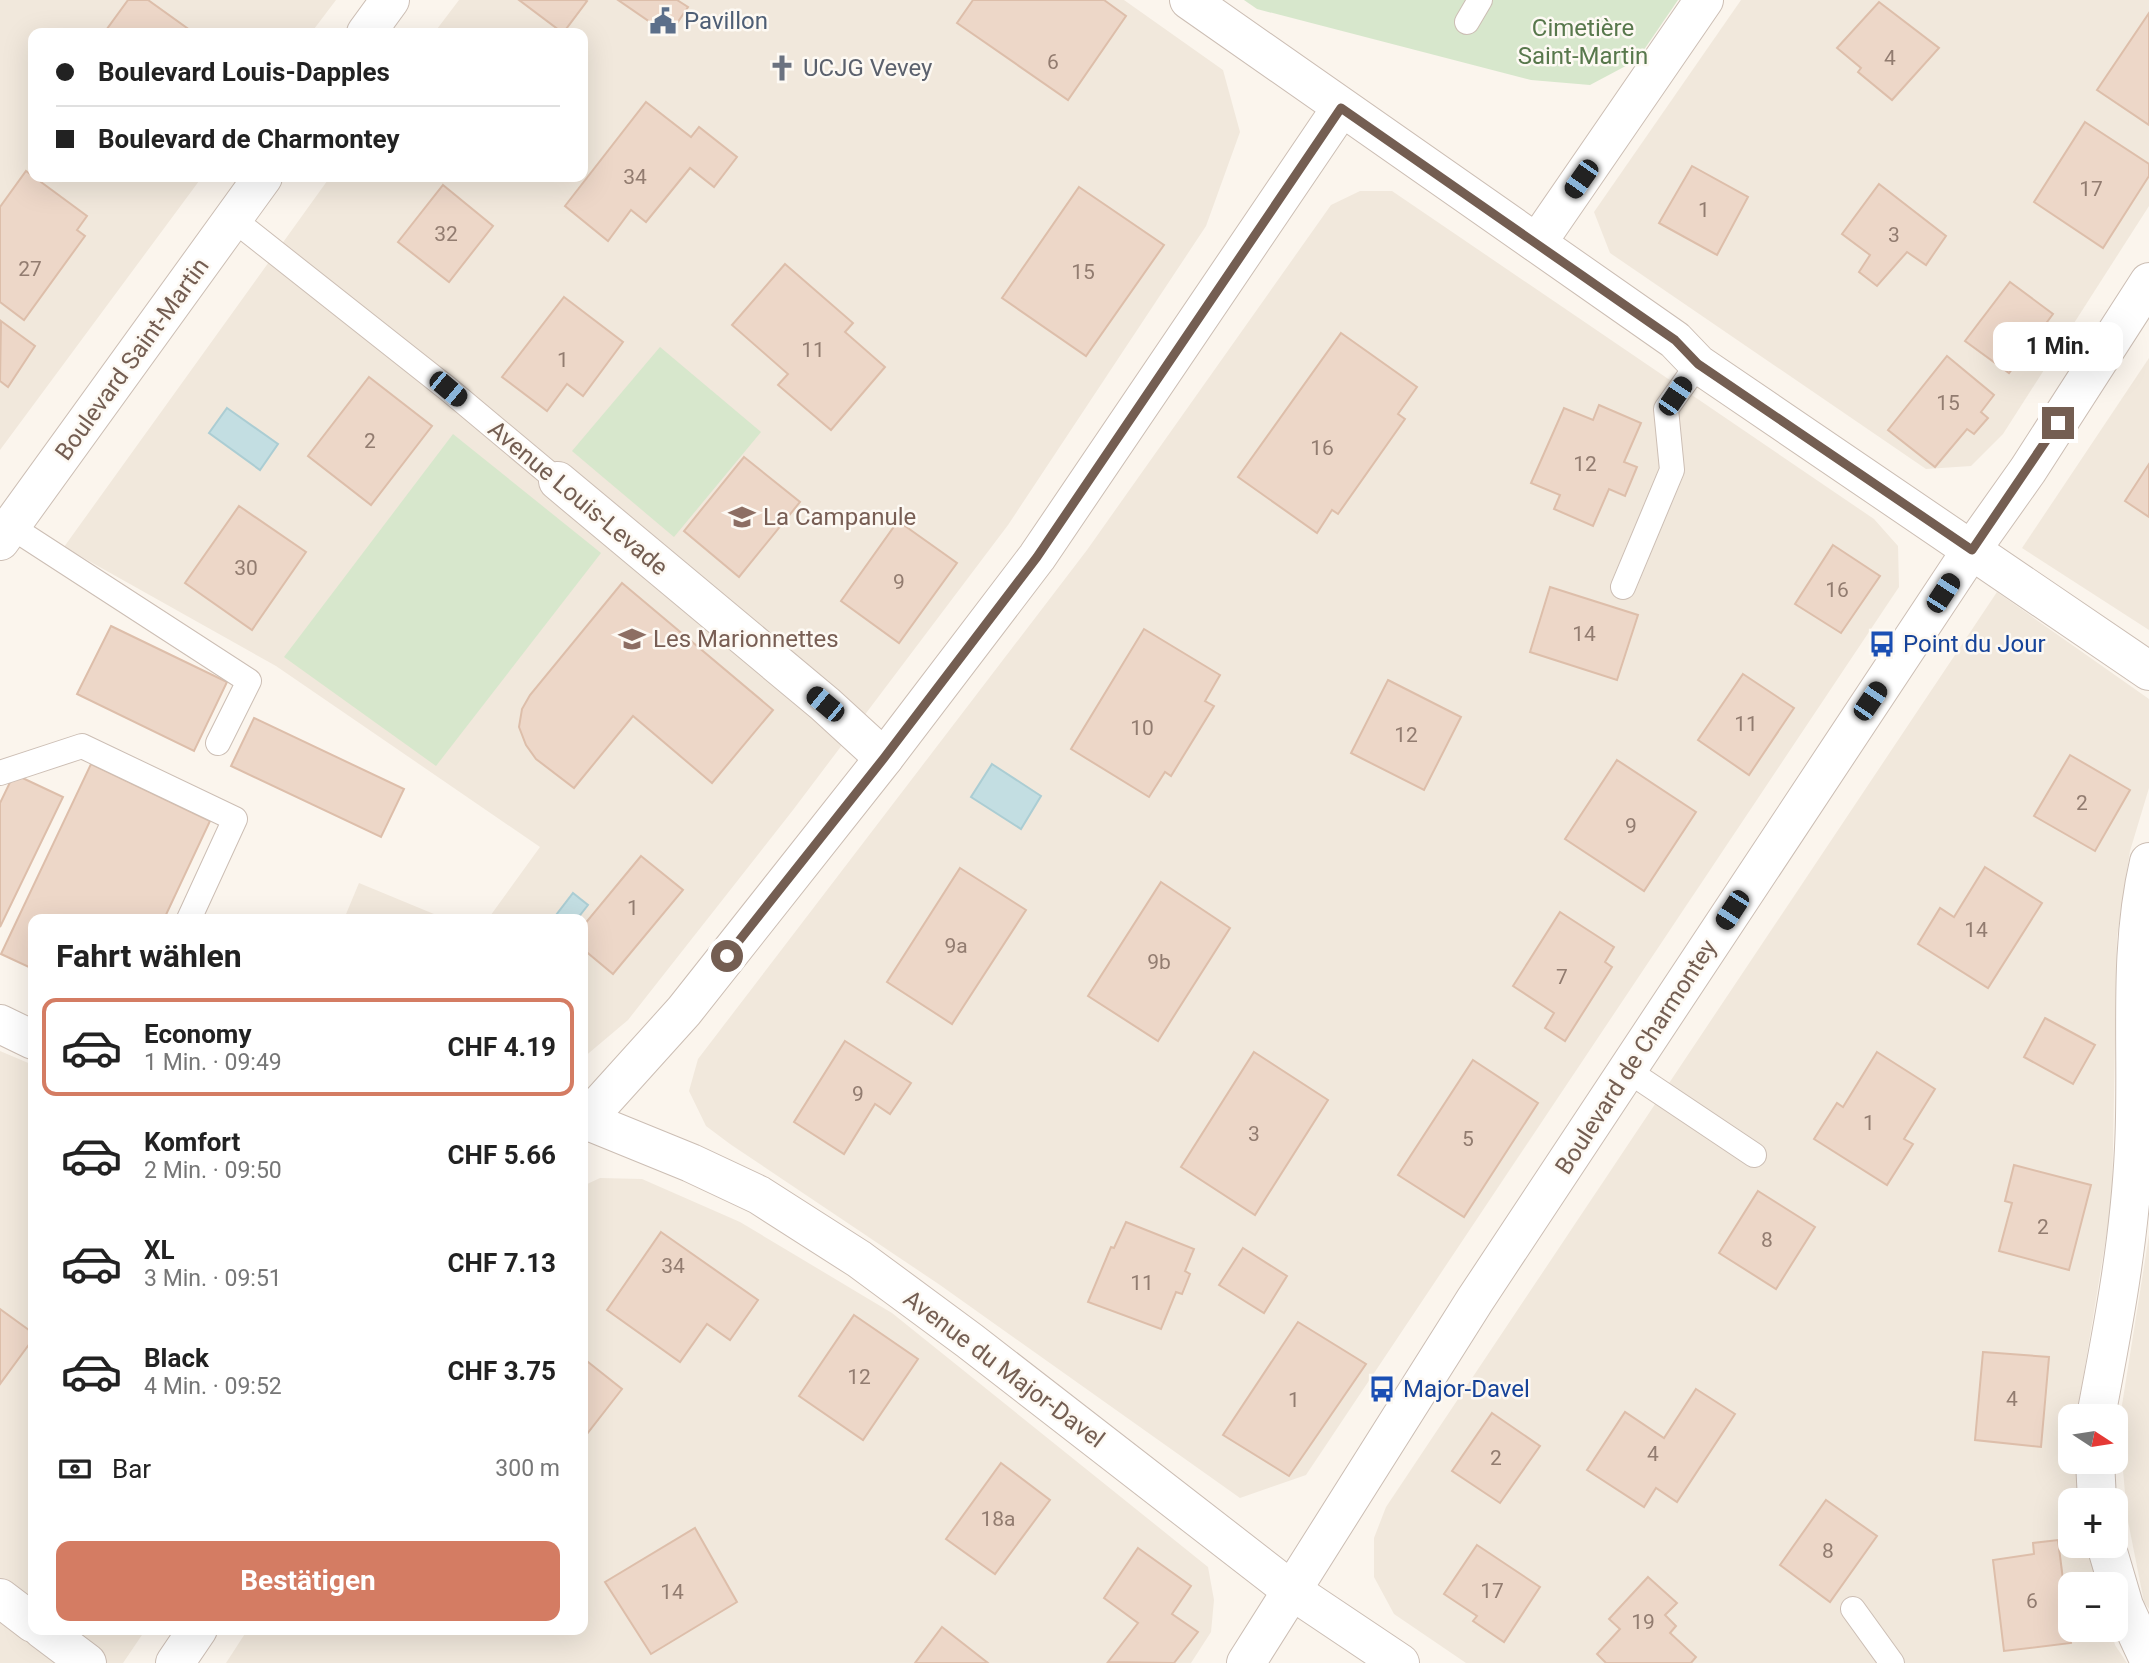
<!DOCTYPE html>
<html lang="de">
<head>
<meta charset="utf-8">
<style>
  body { margin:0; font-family:Roboto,sans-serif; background:#f6f6f6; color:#222; height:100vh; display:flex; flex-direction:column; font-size:26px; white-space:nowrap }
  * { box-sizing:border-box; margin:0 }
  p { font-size:23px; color:#767676 }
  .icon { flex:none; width:38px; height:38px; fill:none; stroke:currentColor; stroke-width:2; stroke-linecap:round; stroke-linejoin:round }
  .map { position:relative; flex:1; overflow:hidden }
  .drawer { position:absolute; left:28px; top:914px; width:560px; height:721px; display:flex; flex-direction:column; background:#fff; border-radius:14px; box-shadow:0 7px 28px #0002 }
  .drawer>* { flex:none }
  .top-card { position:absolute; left:28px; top:28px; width:560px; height:154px; border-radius:14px; box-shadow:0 7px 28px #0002; display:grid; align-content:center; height:154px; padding:0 28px; background:#fff }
  .needle { width:46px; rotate:102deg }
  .controls { position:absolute; left:2058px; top:1404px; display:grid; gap:14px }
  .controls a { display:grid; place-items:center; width:70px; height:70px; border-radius:14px; background:#fff; box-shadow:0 7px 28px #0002; font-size:35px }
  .end { position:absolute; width:32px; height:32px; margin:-16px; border:9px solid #745e52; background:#fff; box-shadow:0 0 0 4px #fff }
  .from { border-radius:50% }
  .bubble { position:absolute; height:49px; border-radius:14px; background:#fff; box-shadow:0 7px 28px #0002; font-size:23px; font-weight:700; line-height:49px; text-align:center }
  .car { position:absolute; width:21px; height:42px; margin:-21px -10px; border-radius:9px; box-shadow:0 0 5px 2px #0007; background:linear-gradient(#222 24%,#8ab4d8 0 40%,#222 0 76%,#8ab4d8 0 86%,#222 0) }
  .top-card b { display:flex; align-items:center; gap:24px; height:66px; font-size:26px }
  .top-card b+b { border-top:2px solid #e0e0e0 }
  .top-card i { width:18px; height:18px; background:#222 }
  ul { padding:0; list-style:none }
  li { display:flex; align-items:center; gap:21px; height:98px; margin:0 14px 10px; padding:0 14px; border:4px solid transparent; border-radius:14px }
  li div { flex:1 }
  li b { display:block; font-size:26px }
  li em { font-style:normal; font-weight:700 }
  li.current { border-color:#d47c63 }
  li>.icon { width:63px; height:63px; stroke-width:1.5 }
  h2 { padding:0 28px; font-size:32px; line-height:84px }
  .pay { display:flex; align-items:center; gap:18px; height:77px; padding:0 28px; font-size:26px }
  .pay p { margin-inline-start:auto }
  .button { display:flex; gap:14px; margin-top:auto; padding:14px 28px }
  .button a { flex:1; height:80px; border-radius:14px; background:#d47c63; color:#fff; font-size:28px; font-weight:700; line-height:80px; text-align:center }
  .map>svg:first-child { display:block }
</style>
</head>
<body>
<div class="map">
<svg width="2149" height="1663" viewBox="0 0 2149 1663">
  <rect width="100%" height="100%" fill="#fbf5ed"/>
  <g fill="#f1e8dc">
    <polygon points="0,0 336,0 311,33 33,33 33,177 202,177 0,450"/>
    <polygon points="459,0 1124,0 1223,70 1240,132 1206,226 1008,525 793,810 628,1020 583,1058 583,919 488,919 540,847 276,666 64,547 330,177 583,177 583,33 434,33"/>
    <polygon points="1741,0 2149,0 2149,206 2003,434 1971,466 1926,469 1610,253 1594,212"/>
    <polygon points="1360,191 1392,191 1874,519 1898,546 1899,587 1306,1475 1240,1498 940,1285 730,1144 706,1126 689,1091 698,1059 1087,550 1331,205"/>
    <polygon points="2149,358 2149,630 2022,548"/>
    <polygon points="1997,592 2149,699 2149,788 2130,851 2117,937 2112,1201 2077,1416 2070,1416 2070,1461 2078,1461 2081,1500 2070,1500 2070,1545 2087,1545 2098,1584 2070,1584 2070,1629 2111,1629 2115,1645 2127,1663 1466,1663 1394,1614 1374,1577 1374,1538 1386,1507"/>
    <polygon points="359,883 446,919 344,919"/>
    <polygon points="0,1051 33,1065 33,1629 146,1629 123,1663 0,1663"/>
    <polygon points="600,1178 642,1179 740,1222 892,1313 1208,1567 1214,1600 1211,1632 1191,1663 226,1663 248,1629 583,1629 583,1186"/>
    <polygon points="2149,1235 2149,1609 2144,1602 2127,1516 2119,1424"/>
  </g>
  <g fill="#d7e7cc">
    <polygon points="1244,0 1678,0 1637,60 1590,85 1531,80 1257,9"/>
    <polygon points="660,347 761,432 674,537 572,451"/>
    <polygon points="453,434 601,553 436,766 284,657"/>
  </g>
  <g fill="#c3dee2" stroke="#abcdd3" stroke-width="2">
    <polygon points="227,408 278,444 260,470 209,433"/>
    <polygon points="992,764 1041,796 1021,829 971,797"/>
    <polygon points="573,893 588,905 577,919 553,919"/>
  </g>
  <g fill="#edd7c8" stroke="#ddbeaa" stroke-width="2">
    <polygon points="128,0 148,0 194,33 104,33"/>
    <polygon points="519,0 585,0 587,1 563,33"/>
    <polygon points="618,0 677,0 688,7 669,35"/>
    <polygon points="973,0 1104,0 1126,16 1068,100 957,23"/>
    <polygon points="1879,2 1939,48 1892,100 1858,72 1861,68 1837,48"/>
    <polygon points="2149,13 2149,125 2097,90"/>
    <polygon points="646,102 691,137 699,127 737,157 714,187 690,168 646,222 631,210 608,241 565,206"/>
    <polygon points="2085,122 2149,164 2149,176 2103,248 2034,202"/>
    <polygon points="1692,166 1748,197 1717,255 1659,223"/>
    <polygon points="26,171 87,216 77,230 85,236 24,320 0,302 0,207"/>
    <polygon points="1879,184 1946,236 1926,265 1907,252 1877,286 1859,272 1870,255 1842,234"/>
    <polygon points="443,185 493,226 449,282 398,242"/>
    <polygon points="1079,187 1164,245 1086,356 1002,298"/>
    <polygon points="785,264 853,323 845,332 885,367 831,430 778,385 788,374 732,325"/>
    <polygon points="2010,282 2053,314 2009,373 1965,341"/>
    <polygon points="564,297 623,342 583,396 567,384 547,411 502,377"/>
    <polygon points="1,321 35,346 8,387 0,381"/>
    <polygon points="1341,333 1417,387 1398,414 1405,419 1338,514 1332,510 1317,533 1238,477"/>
    <polygon points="1947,356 1994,395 1981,412 1988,418 1974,434 1967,429 1935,467 1888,430"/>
    <polygon points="369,377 432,426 371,505 308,456"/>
    <polygon points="1599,405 1641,423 1624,462 1637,467 1625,496 1609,489 1593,526 1554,509 1560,495 1531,483 1564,408 1593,420"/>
    <polygon points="744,457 800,502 739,577 684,531"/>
    <polygon points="2149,464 2149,517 2125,501"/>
    <polygon points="239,506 306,552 252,630 185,583"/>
    <polygon points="898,521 957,563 899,643 841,601"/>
    <polygon points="1833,545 1880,576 1841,633 1795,604"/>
    <polygon points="622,583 773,710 712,783 633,716 574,788 536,759 526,745 519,727 522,709 530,695"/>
    <polygon points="1550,587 1638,615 1617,680 1530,652"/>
    <polygon points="111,626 227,682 194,751 77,694"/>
    <polygon points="1144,629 1220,675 1205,701 1214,706 1171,776 1165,772 1149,797 1071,749"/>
    <polygon points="1743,674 1794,708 1749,775 1698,740"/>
    <polygon points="1388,680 1461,717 1424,790 1351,753"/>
    <polygon points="254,718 404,789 381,837 231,766"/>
    <polygon points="2070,755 2130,790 2095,851 2034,816"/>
    <polygon points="1617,760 1696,812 1644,891 1565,839"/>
    <polygon points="91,764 210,821 164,919 33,919 33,969 1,954"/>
    <polygon points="14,774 63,797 0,927 0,803"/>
    <polygon points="641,856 683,890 613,974 583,949 583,926"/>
    <polygon points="1985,867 2042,903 1988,988 1918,944 1940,908 1954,917"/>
    <polygon points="960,868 1026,910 952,1024 887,982"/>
    <polygon points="1161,882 1230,928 1158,1041 1088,996"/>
    <polygon points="1560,912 1614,947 1605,962 1612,967 1565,1041 1545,1028 1554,1013 1513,986"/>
    <polygon points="2045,1018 2095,1045 2073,1084 2024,1057"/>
    <polygon points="845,1041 911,1083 890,1114 875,1104 844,1154 794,1122"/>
    <polygon points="1254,1052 1328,1100 1255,1215 1181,1167"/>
    <polygon points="1877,1052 1935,1089 1904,1139 1913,1144 1887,1185 1814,1139 1837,1103 1843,1107"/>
    <polygon points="1473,1060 1538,1103 1464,1217 1398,1175"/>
    <polygon points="2014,1165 2091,1185 2069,1270 1999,1251 2012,1203 2005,1201"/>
    <polygon points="1758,1191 1815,1227 1776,1289 1719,1253"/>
    <polygon points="1126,1222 1194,1249 1185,1271 1190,1274 1182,1294 1176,1292 1161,1329 1088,1302 1111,1247 1114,1248"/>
    <polygon points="661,1232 758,1300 730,1340 707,1324 680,1362 607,1310"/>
    <polygon points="1243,1248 1287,1276 1264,1313 1219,1285"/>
    <polygon points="0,1309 33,1333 33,1339 0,1384"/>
    <polygon points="854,1315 918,1359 863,1440 799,1396"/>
    <polygon points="1298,1322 1366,1364 1289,1476 1223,1435"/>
    <polygon points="1983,1352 2049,1357 2041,1447 1975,1440"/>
    <polygon points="583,1358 622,1389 583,1439"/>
    <polygon points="1696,1389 1735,1414 1677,1502 1656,1488 1644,1507 1587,1470 1625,1412 1664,1438"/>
    <polygon points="1492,1413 1540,1446 1500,1503 1452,1471"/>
    <polygon points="1001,1463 1050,1500 995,1574 946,1539"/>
    <polygon points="1826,1500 1877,1536 1830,1602 1780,1565"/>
    <polygon points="695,1528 737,1602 651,1654 605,1582"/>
    <polygon points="2058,1540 2071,1643 2004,1651 1993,1560 2034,1554 2033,1543"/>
    <polygon points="1477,1545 1540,1587 1504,1642 1473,1621 1477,1616 1444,1594"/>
    <polygon points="1138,1548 1191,1586 1172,1614 1198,1632 1174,1663 1108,1662 1138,1623 1104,1598"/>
    <polygon points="1648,1577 1677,1603 1665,1615 1676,1626 1670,1633 1696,1657 1691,1663 1606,1663 1597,1654 1620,1629 1609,1619"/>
    <polygon points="942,1627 988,1663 915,1663"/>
  </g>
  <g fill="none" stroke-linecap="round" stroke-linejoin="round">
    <g stroke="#ccbeb4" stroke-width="26">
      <g id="service">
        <polyline points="1467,22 1480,0"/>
        <polyline points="233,219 448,389 558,481"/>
        <polyline points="10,526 249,681 218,743"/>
        <polyline points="1623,587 1672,470 1666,409 1698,364"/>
        <polyline points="0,773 82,746 235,819 189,919"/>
        <polyline points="1627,1070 1754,1155"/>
        <polyline points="1853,1609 1892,1663"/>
      </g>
    </g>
    <g stroke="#ccbeb4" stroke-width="40">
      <g id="minor">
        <polyline points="1189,0 1675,340 1698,364 2149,671"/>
        <polyline points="366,33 390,0"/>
        <polyline points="1537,243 1704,0"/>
        <polyline points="558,481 825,704 884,758"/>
        <polyline points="0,541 263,177"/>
        <polyline points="583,1123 684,1011 884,758 1037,557 1341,108"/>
        <path d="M2096,1416C2113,1328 2130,1238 2134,1148C2139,1052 2127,956 2149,862"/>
        <polyline points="2095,1461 2097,1500"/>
        <polyline points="2106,1545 2124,1606 2149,1660"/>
        <polyline points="1291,1590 1400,1663"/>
        <polyline points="0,1598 33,1623"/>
        <polyline points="42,1629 87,1663"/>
        <polyline points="175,1663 198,1629"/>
      </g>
    </g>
    <g stroke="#ccbeb4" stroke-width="40">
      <g id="tertiary">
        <polyline points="0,1024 33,1040"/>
        <polyline points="583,1119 691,1163 759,1195 859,1259 970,1341 1291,1590"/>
        <polyline points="1246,1663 1475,1300 1972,549 2028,470 2149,282"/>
      </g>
    </g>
    <use href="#service" stroke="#fff" stroke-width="24"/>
    <use href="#minor" stroke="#fff" stroke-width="38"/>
    <use href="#tertiary" stroke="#fff" stroke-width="38"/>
  </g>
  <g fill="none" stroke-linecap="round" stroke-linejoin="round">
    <polyline stroke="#745e52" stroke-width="9" points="727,956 884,758 1037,557 1341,108 1675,340 1698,364 1972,550 2058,423"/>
  </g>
  <defs>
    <g id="civic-bare" transform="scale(2.1)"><path d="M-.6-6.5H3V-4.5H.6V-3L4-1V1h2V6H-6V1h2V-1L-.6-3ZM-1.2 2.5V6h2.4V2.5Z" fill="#5c6f8a" stroke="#fdf9f3" stroke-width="2.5" paint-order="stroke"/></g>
    <g id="church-bare" transform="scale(2.1)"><path d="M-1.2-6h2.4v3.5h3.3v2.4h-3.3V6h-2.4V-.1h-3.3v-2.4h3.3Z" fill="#6b7280" stroke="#fdf9f3" stroke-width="2.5" paint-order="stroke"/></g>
    <g id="school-bare" transform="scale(2.1)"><path d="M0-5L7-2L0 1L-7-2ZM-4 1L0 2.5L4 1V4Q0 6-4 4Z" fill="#8d6e63" stroke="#fdf9f3" stroke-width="2.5" paint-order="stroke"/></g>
    <g id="bus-bare" transform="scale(2.1)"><path d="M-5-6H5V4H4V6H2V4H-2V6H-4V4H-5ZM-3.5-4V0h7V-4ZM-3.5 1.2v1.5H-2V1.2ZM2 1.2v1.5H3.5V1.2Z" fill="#1a4fb4" stroke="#fdf9f3" stroke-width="2.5" paint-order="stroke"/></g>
  </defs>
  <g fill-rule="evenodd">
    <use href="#civic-bare" x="663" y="21"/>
    <use href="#church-bare" x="782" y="68"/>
    <use href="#school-bare" x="742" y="517"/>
    <use href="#school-bare" x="632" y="639"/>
    <use href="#bus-bare" x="1882" y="644"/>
    <use href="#bus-bare" x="1382" y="1389"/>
  </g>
  <g text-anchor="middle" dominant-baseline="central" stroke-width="5" stroke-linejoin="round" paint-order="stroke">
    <g font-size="21" fill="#927c70">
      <text x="1890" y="58">4</text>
      <text x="1053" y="62">6</text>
      <text x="635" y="177">34</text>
      <text x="2091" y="189">17</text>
      <text x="1704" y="210">1</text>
      <text x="446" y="234">32</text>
      <text x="1894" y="235">3</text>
      <text x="30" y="269">27</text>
      <text x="1083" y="272">15</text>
      <text x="813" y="350">11</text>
      <text x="563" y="360">1</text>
      <text x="1948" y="403">15</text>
      <text x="370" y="441">2</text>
      <text x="1322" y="448">16</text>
      <text x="1585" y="464">12</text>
      <text x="246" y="568">30</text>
      <text x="899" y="582">9</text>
      <text x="1837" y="590">16</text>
      <text x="1584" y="634">14</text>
      <text x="1746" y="724">11</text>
      <text x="1142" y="728">10</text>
      <text x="1406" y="735">12</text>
      <text x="2082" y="803">2</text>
      <text x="1631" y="826">9</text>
      <text x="633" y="908">1</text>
      <text x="1976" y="930">14</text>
      <text x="956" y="946">9a</text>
      <text x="1159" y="962">9b</text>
      <text x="1562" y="977">7</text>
      <text x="858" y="1094">9</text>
      <text x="1869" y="1123">1</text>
      <text x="1254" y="1134">3</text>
      <text x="1468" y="1139">5</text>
      <text x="2043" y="1227">2</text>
      <text x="1767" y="1240">8</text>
      <text x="673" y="1266">34</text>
      <text x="1142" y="1283">11</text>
      <text x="859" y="1377">12</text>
      <text x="2012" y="1399">4</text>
      <text x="1294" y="1400">1</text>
      <text x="1653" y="1454">4</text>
      <text x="1496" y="1458">2</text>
      <text x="998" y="1519">18a</text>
      <text x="1828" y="1551">8</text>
      <text x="1492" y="1591">17</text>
      <text x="672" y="1592">14</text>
      <text x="2032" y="1601">6</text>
      <text x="1643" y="1622">19</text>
    </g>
    <g font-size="24" fill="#4e5e75" stroke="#fdf9f3" text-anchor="start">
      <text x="684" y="21">Pavillon</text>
    </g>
    <g font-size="24" fill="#58784c" stroke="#fdf9f3">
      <text x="1583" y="28">Cimetière<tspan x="1583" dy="28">Saint-Martin</tspan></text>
    </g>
    <g font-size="24" fill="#5b616d" stroke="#fdf9f3" text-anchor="start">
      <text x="803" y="68">UCJG Vevey</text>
    </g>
    <g font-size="24" fill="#745e52" stroke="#fdf9f3">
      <text transform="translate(132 359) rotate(-54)">Boulevard Saint-Martin</text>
      <text transform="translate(578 498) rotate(40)">Avenue Louis-Levade</text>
      <text transform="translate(1636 1057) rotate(-57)">Boulevard de Charmontey</text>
      <text transform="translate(1004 1369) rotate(37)">Avenue du Major-Davel</text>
    </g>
    <g font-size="24" fill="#785e54" stroke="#fdf9f3" text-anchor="start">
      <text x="763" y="517">La Campanule</text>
      <text x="653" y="639">Les Marionnettes</text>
    </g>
    <g font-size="24" fill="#164399" stroke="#fdf9f3" text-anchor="start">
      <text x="1903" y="644">Point du Jour</text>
      <text x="1403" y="1389">Major-Davel</text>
    </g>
  </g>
</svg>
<div class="controls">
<a><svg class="needle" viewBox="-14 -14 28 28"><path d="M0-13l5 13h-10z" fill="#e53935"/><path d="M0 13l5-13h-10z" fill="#767676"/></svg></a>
<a>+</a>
<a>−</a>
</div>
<i class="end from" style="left:727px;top:956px"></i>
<i class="end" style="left:2058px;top:423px"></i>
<div class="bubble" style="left:1993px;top:322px;width:130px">1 Min.</div>
<i class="car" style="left:1581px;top:179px;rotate:215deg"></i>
<i class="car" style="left:448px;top:389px;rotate:130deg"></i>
<i class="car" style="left:1675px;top:396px;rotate:34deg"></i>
<i class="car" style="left:1943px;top:593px;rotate:33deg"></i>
<i class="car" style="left:1870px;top:701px;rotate:34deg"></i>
<i class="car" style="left:825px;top:704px;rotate:310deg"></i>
<i class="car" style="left:1732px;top:910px;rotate:213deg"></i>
<div class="top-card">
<b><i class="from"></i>Boulevard Louis-Dapples</b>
<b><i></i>Boulevard de Charmontey</b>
</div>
<section class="drawer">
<h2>Fahrt wählen</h2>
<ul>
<li class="current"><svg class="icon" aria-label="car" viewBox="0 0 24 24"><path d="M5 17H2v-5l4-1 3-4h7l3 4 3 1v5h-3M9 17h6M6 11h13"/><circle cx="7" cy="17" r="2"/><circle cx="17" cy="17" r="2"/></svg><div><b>Economy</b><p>1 Min. · 09:49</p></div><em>CHF 4.19</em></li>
<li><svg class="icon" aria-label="car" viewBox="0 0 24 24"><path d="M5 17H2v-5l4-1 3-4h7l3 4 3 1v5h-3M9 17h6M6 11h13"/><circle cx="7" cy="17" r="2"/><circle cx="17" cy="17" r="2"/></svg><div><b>Komfort</b><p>2 Min. · 09:50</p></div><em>CHF 5.66</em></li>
<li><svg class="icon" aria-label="car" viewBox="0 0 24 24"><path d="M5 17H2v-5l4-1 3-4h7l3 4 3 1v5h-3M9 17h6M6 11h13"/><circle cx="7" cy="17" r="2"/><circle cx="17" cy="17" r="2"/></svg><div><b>XL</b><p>3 Min. · 09:51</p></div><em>CHF 7.13</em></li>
<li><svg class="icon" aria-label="car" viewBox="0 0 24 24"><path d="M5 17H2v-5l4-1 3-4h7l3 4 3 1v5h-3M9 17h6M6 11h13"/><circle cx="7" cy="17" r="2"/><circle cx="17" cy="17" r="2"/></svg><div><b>Black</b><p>4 Min. · 09:52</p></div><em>CHF 3.75</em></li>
</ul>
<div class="pay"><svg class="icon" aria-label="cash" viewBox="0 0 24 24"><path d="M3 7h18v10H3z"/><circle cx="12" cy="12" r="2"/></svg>Bar<p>300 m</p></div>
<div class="button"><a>Bestätigen</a></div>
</section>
</div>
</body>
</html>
